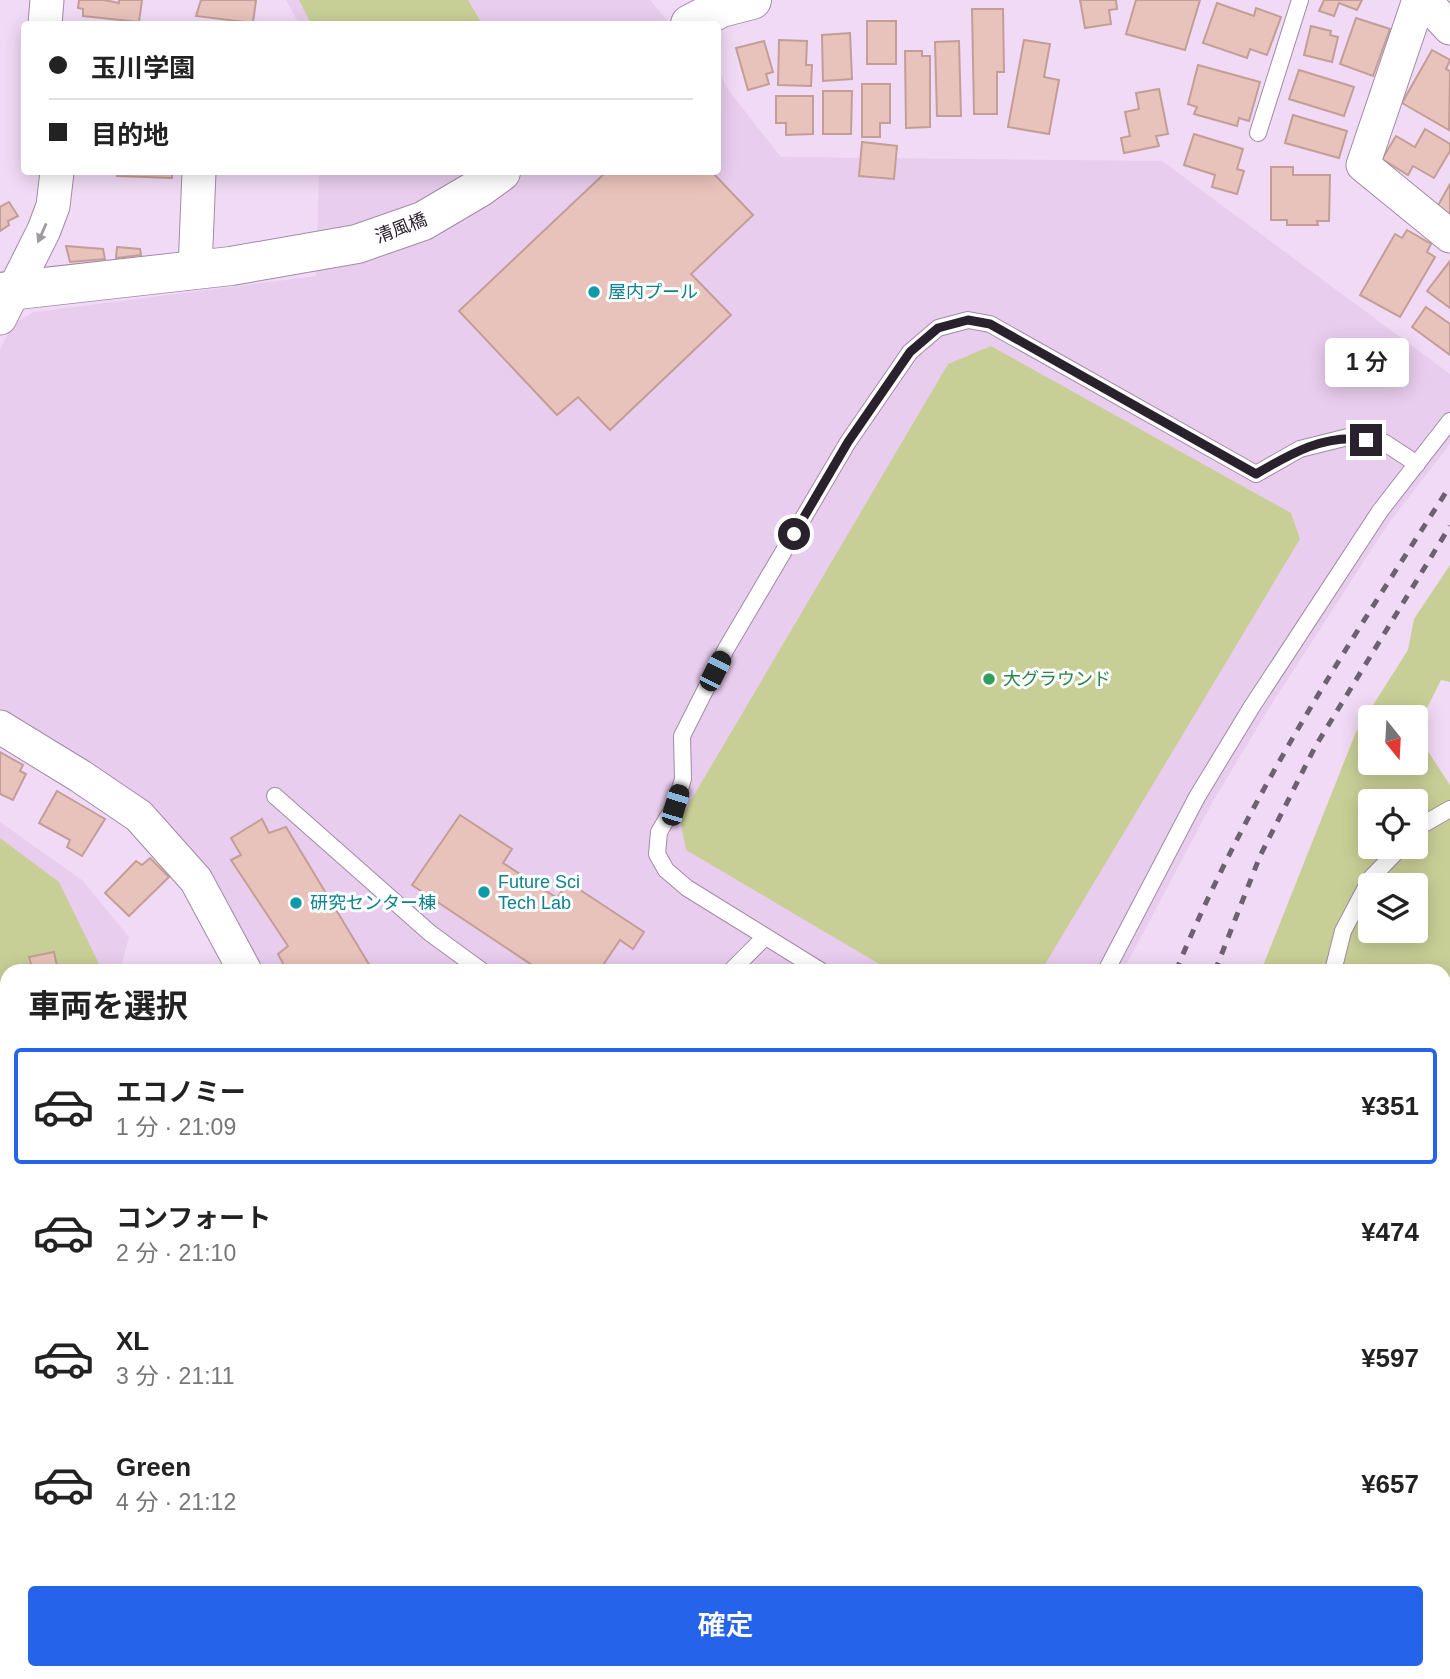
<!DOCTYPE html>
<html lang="ja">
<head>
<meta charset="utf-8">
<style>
  body { margin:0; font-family:Arial,"Noto Sans JP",sans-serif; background:#f2f2f2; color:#222; height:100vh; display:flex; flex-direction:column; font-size:26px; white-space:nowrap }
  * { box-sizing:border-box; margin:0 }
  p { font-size:23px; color:#767676 }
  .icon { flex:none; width:38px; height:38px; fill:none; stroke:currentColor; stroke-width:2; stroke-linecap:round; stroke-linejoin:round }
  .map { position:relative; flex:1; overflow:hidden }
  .panel { position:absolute; left:0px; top:964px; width:1451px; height:716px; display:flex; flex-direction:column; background:#fff; border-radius:21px 21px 0 0; box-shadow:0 4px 18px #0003 }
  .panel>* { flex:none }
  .guide { position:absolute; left:21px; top:21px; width:700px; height:154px; border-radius:7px; box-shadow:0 4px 18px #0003; display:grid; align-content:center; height:154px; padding:0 28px; background:#fff }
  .needle { width:46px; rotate:162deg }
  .buttons { position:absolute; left:1358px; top:705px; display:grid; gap:14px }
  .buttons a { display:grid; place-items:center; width:70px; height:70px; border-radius:7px; background:#fff; box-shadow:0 4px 18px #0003; font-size:35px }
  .end { position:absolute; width:32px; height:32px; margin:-16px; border:9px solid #29212b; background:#fff; box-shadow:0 0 0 4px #fff }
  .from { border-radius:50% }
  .bubble { position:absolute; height:49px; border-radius:7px; background:#fff; box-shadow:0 4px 18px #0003; font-size:23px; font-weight:600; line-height:49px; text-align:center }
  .car { position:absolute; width:21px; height:42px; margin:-21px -10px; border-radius:9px; box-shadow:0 0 5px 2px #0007; background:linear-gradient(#222 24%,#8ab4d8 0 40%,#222 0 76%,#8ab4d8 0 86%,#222 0) }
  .guide b { display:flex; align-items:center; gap:24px; height:66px; font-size:26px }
  .guide b+b { border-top:2px solid #e0e0e0 }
  .guide i { width:18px; height:18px; background:#222 }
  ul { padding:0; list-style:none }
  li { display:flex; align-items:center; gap:21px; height:116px; margin:0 14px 10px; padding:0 14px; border:4px solid transparent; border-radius:7px }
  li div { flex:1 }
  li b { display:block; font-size:26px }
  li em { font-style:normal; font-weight:600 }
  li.active { border-color:#2563eb }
  li>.icon { width:63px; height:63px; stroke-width:1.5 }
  h2 { padding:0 28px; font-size:32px; line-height:84px }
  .button { display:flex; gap:14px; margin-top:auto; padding:14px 28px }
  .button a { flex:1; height:80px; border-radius:7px; background:#2563eb; color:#fff; font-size:28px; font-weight:600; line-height:80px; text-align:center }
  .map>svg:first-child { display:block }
</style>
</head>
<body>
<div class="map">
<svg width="1450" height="1679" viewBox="0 0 1450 1679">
  <rect width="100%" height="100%" fill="#f1daf5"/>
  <g fill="#e9cdee">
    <polygon points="286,0 650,0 670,24 299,24"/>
    <polygon points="718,69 729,91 781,157 1162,161 1450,374 1450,444 1388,524 1269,708 1212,803 1123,971 259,971 206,870 0,715 0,349 13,324 34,312 316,276 319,172 718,172"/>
    <polygon points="0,822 82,880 129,937 120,971 7,971 7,1673 948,1673 947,1679 0,1679"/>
  </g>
  <g fill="#c8cf96" fill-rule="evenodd">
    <polygon points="299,0 468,0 482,24 311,24"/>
    <polygon points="991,346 1291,513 1300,539 1041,971 891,971 686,850 680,819 948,364"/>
    <path d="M1450,565V682L1441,680L1416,730V718H1370V763H1416V733L1450,785V1272L1444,1259V971H1261L1356,732L1408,650L1414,619ZM1370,802H1416V847H1370ZM1370,886H1416V931H1370Z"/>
    <polygon points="0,838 59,882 100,966 99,971 7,971 7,1362 0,1366"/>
    <polygon points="1450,1355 1450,1679 1216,1679 1217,1673 1444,1673 1444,1401"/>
    <polygon points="7,1376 7,1560 0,1564 0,1380"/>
    <polygon points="7,1664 7,1673 371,1673 368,1679 0,1679 0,1669"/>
    <polygon points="1097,1673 1179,1673 1178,1679 1097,1679"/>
  </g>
  <g fill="#e8c3bb" stroke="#c29e96" stroke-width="2">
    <polygon points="79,0 104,0 119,3 119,0 142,0 139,22 83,16 83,9 78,8"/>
    <polygon points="201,0 256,0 253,23 196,16"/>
    <polygon points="1080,0 1116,0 1117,9 1109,10 1111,24 1085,28"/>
    <polygon points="1136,0 1200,0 1185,50 1126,34"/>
    <polygon points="1324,0 1362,0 1357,10 1339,3 1334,16 1319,11"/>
    <polygon points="1217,3 1254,16 1256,8 1281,17 1267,55 1250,49 1247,58 1203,43"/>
    <polygon points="972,9 1003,9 1004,72 997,72 997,114 974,114"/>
    <polygon points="1356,18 1390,29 1373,76 1340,64"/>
    <rect x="867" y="21" width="29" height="43"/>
    <polygon points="1311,26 1331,31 1330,35 1338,37 1332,62 1304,55"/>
    <polygon points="850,33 852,79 823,81 822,35"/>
    <polygon points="779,40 807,41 806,65 812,65 811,86 778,85"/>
    <polygon points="1024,40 1050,44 1044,77 1059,80 1049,134 1008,127"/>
    <polygon points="764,41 773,72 766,74 769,84 748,90 736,48"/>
    <polygon points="959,41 961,116 937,116 935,42"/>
    <polygon points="1432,50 1450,60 1446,69 1450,71 1449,130 1402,103"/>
    <polygon points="905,51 922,51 922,56 930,56 930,127 906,128"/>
    <polygon points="1198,65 1260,82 1249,121 1239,118 1237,126 1194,114 1197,107 1188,104"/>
    <polygon points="1299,70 1354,87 1344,116 1289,99"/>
    <polygon points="862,84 890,84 890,123 880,123 880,137 862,137"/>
    <polygon points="1159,89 1168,134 1156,136 1159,146 1124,153 1121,138 1130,136 1125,112 1139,109 1136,93"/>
    <polygon points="823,91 852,91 851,134 823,134"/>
    <polygon points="776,96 813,96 813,134 786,135 786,123 776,123"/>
    <polygon points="1293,115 1347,131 1339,158 1285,143"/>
    <polygon points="1425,129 1450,144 1450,151 1434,178 1413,166 1408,175 1382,159 1396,136 1415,147"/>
    <polygon points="1194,134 1243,149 1237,169 1244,171 1237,194 1212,187 1215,175 1184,165"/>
    <polygon points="862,142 897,146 894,179 859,176"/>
    <polygon points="1271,167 1293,167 1293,175 1330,175 1329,221 1317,221 1318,225 1287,225 1287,220 1271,220"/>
    <polygon points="117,172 172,172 172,178 117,176"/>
    <polygon points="225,172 303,172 303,173"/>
    <polygon points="606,172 712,172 753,215 691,274 731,315 610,430 578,397 557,415 459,311"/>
    <polygon points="1450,184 1450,217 1436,209"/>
    <polygon points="9,202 18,216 8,221 9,225 0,231 0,207"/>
    <polygon points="1407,230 1431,244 1427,252 1435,257 1400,317 1360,295 1395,234 1402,238"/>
    <polygon points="66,246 103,249 105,259 70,262"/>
    <polygon points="117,247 140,249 141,255 116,258"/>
    <polygon points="1450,261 1450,308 1427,291"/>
    <polygon points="1426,307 1450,324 1450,355 1412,327"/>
    <polygon points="0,752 23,765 20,771 26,774 13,800 0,794"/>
    <polygon points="57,791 105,819 82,856 67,847 70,840 39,823"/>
    <polygon points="460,815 512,849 503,863 557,898 568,882 644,932 633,949 620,940 599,971 541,971 412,885"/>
    <polygon points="262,819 269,833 286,827 373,971 287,971 278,954 288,946 231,860 241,855 231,838"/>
    <polygon points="150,858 169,877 129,916 105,893 136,861 142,865"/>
    <polygon points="54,952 58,971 33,971 29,957"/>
    <polygon points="0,1203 7,1207 7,1247 0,1243"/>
    <polygon points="7,1310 7,1327 0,1322"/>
    <polygon points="495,1673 558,1673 563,1679 490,1679"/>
    <polygon points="610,1673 759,1673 751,1679 603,1679"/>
  </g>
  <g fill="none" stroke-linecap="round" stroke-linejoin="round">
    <g stroke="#a08ba4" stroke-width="18">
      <g id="service">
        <polyline points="1258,133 1300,0"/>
        <polyline points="275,796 430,933 482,971"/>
        <polyline points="1416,832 1422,825 1450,809"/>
        <polyline points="731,971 765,937"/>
        <polyline points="821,971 687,888 666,870 657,854 659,832 675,805 683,779 682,736 726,649 848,442 910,352 938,328 968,320 990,324 1256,474 1300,449 1348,437 1385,443 1417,464"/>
        <polyline points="1106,971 1197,797 1251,708 1380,511 1450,421"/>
        <polyline points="1333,971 1343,931 1371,878 1401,847"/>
        <polyline points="1444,1163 1450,1175"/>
        <polyline points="1444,1561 1450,1564"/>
        <polyline points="230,1679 237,1673"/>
        <polyline points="414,1679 416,1673"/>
        <polyline points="809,1679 817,1673"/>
        <polyline points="1201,1679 1202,1673"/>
      </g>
    </g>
    <g stroke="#a08ba4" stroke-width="35">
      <g id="minor">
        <polyline points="1419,0 1363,165 1450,236"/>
        <polyline points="1424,0 1450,28"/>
        <polyline points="45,24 47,0"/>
        <polyline points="195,270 199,172"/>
        <polyline points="0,318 44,230 53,206 57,172"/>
        <polyline points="0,727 80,776 139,816 196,880 245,971"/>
      </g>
    </g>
    <g stroke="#a08ba4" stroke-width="40">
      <g id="tertiary">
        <polyline points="690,24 721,8 752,0"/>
        <polyline points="0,292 231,266 357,244 423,221 479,188 501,172"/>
      </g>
    </g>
    <use href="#service" stroke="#fff" stroke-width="16"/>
    <use href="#minor" stroke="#fff" stroke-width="33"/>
    <use href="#tertiary" stroke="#fff" stroke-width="38"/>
    <g stroke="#6d6070" stroke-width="5" stroke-dasharray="9 9" stroke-linecap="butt">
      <path d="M1176,971C1247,798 1349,643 1450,486"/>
      <polyline points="1215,971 1260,856 1315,747 1450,526"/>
      <polyline points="1012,1679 1013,1673"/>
      <polyline points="1068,1679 1069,1673"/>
    </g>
  </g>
  <defs><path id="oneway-solid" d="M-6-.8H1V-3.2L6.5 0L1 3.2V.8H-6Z" transform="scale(1.75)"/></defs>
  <use fill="#9f9ba0" href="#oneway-solid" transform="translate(42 233) rotate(114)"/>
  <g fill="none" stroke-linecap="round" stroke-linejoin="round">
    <path stroke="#29212b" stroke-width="9" d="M794,534L848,442L910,352L938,328L968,320L990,324L1256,474C1290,454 1326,433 1366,440"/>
  </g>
  <g fill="#0f9aa8" stroke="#fff" stroke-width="2.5">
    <circle cx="594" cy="292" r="7"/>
    <circle cx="484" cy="892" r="7"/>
    <circle cx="296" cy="903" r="7"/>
  </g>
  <circle fill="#2e9e5b" stroke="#fff" stroke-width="2.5" cx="989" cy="679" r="7"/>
  <g text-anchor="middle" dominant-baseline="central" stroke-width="6" stroke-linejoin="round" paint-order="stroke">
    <g font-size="18" fill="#29212b" stroke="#fff">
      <text transform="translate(401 228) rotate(-21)">清風橋</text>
    </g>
    <g font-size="18" fill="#0d838f" stroke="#fff" text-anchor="start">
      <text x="608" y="292">屋内プール</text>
      <text x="498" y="882">Future Sci<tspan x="498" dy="21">Tech Lab</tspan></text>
      <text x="310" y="903">研究センター棟</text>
    </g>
    <g font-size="18" fill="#27864d" stroke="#fff" text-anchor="start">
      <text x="1003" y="679">大グラウンド</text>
    </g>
  </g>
</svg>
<div class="buttons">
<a><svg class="needle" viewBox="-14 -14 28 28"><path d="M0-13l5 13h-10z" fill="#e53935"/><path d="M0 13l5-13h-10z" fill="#767676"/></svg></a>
<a><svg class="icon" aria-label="locate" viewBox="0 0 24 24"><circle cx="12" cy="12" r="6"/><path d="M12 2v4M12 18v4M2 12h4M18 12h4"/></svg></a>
<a><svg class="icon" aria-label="layers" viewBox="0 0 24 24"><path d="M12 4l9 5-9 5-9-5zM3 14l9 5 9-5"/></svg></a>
</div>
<i class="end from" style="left:794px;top:534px"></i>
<i class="end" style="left:1366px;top:440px"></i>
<div class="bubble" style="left:1325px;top:338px;width:84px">1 分</div>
<i class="car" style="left:715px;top:671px;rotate:27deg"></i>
<i class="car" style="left:675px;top:805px;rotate:17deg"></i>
<div class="guide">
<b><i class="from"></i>玉川学園</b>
<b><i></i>目的地</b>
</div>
<section class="panel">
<h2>車両を選択</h2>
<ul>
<li class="active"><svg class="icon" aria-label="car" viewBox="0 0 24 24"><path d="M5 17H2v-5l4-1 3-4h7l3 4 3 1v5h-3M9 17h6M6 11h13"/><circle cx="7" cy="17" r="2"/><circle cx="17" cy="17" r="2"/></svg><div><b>エコノミー</b><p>1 分 · 21:09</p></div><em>¥351</em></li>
<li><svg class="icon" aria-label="car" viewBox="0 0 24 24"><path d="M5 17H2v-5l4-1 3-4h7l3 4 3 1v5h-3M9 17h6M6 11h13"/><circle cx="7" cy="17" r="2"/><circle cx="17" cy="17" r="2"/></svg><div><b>コンフォート</b><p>2 分 · 21:10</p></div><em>¥474</em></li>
<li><svg class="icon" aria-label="car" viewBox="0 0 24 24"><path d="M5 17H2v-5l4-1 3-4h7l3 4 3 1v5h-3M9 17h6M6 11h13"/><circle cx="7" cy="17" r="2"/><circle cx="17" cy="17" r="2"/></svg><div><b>XL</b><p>3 分 · 21:11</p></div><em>¥597</em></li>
<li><svg class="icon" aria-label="car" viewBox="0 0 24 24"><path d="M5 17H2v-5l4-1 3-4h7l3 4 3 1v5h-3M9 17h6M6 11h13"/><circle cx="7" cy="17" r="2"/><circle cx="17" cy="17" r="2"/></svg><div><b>Green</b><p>4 分 · 21:12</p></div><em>¥657</em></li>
</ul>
<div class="button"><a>確定</a></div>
</section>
</div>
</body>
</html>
